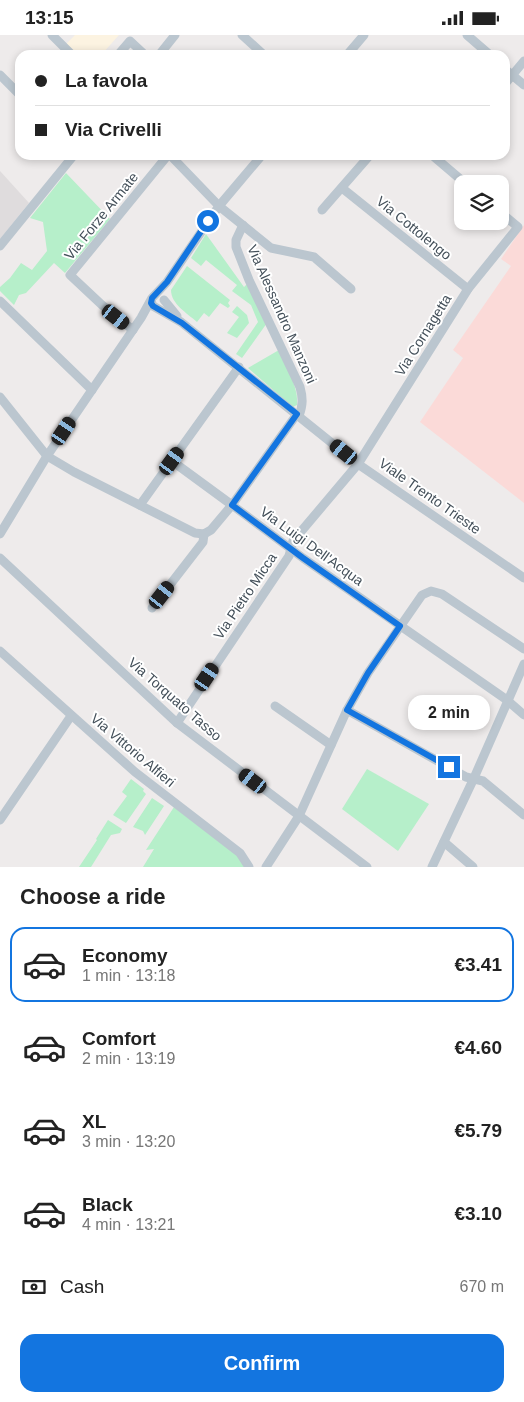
<!DOCTYPE html>
<html lang="en">
<head>
<meta charset="utf-8">
<style>
  body { margin:0; font-family:Helvetica,sans-serif; background:#f6f6f6; color:#222; height:100vh; display:flex; flex-direction:column; font-size:19px; white-space:nowrap }
  * { box-sizing:border-box; margin:0 }
  p { font-size:16px; color:#767676 }
  .icon { flex:none; width:28px; height:28px; fill:none; stroke:currentColor; stroke-width:2; stroke-linecap:round; stroke-linejoin:round }
  .map { position:relative; height:832px; overflow:hidden }
  .drawer { display:flex; flex-direction:column; background:#fff; flex:1 }
  .drawer>* { flex:none }
  .top-card { position:absolute; left:15px; top:15px; width:495px; height:110px; border-radius:15px; box-shadow:0 2px 8px #0003; display:grid; align-content:center; height:110px; padding:0 20px; background:#fff }
  .tools { position:absolute; left:454px; top:140px; display:grid; gap:10px }
  .tools a { display:grid; place-items:center; width:55px; height:55px; border-radius:10px; background:#fff; box-shadow:0 2px 8px #0003; font-size:25px }
  .end { position:absolute; width:22px; height:22px; margin:-11px; border:6px solid #1375e0; background:#fff; box-shadow:0 0 0 2px #fff }
  .from { border-radius:50% }
  .bubble { position:absolute; height:35px; border-radius:15px; background:#fff; box-shadow:0 2px 8px #0003; font-size:16px; font-weight:700; line-height:35px; text-align:center }
  .car { position:absolute; width:15px; height:30px; margin:-15px -8px; border-radius:6px; box-shadow:0 0 4px 1px #0007; background:linear-gradient(#222 24%,#8ab4d8 0 40%,#222 0 76%,#8ab4d8 0 86%,#222 0) }
  .top-card b { display:flex; align-items:center; gap:18px; height:48px; font-size:19px }
  .top-card b+b { border-top:1px solid #e0e0e0 }
  .top-card i { width:12px; height:12px; background:#222 }
  ul { padding:0; list-style:none }
  li { display:flex; align-items:center; gap:15px; height:75px; margin:0 10px 8px; padding:0 10px; border:2px solid transparent; border-radius:15px }
  li div { flex:1 }
  li b { display:block; font-size:19px }
  li em { font-style:normal; font-weight:700 }
  li.current { border-color:#1375e0 }
  li>.icon { width:45px; height:45px; stroke-width:1.5 }
  h2 { padding:0 20px; font-size:22px; line-height:60px }
  .pay { display:flex; align-items:center; gap:12px; height:55px; padding:0 20px; font-size:19px }
  .pay p { margin-inline-start:auto }
  .button { display:flex; gap:10px; margin-top:auto; padding:10px 20px }
  .button a { flex:1; height:58px; border-radius:15px; background:#1375e0; color:#fff; font-size:20px; font-weight:700; line-height:58px; text-align:center }
  .status { display:flex; justify-content:space-between; align-items:center; height:35px; padding:0 25px; background:#fff; direction:ltr }
  .status svg { height:14px; fill:currentColor }
  .map>svg:first-child { display:block }
</style>
</head>
<body>
<div class="status"><b>13:15</b><svg viewBox="0 0 49 12"><path d="M0 12V9h3v3zM5 12V6h3v6zM10 12V3h3v9zM15 12V0h3v12zM26 1h20v11H26zM47 4h2v5h-2z"/></svg></div>
<div class="map">
<svg width="524" height="832" viewBox="0 0 524 832">
  <rect width="100%" height="100%" fill="#eeebeb"/>
  <polygon fill="#fcf3e1" points="75,0 119,0 103,18 105,20 73,20 64,11"/>
  <polygon fill="#dfdcdd" points="0,136 29,168 0,204"/>
  <polygon fill="#fbdad8" points="524,190 524,468 420,387 463,323 453,315 511,231 501,224"/>
  <g fill="#b6efca">
    <polygon points="66,138 110,184 65,238 54,228 26,258 19,260 14,270 0,256 0,252 10,243 21,228 32,235 47,216 43,187 30,183"/>
    <polygon points="206,199 244,252 247,249 267,288 242,323 236,319 258,287 251,270 232,256 237,250 206,225 201,231 191,223"/>
    <path d="M187,231L230,265L228,268L230,271L228,273L220,268L209,282L204,278L197,287C187,278 171,269 171,255Z"/>
    <polygon points="237,271 247,280 249,288 237,303 227,298 239,282 232,277"/>
    <path d="M279,315C286,332 299,352 297,370L293,372L248,333Z"/>
    <polygon points="367,734 429,769 398,816 342,774"/>
    <polygon points="131,744 144,754 143,756 146,759 126,788 113,780 127,761 122,757"/>
    <polygon points="152,763 164,771 145,800 143,796 133,792"/>
    <polygon points="174,772 246,827 247,832 143,832 154,814 146,815"/>
    <polygon points="108,785 122,794 120,798 111,800 91,832 79,832 97,805 96,804"/>
  </g>
  <g fill="none" stroke-linecap="round" stroke-linejoin="round">
    <g stroke="#bbc6cf" stroke-width="9">
      <polyline points="52,0 72,20"/>
      <polyline points="242,0 264,20"/>
      <polyline points="467,0 490,20"/>
      <polyline points="118,20 130,6 145,20"/>
      <polyline points="159,20 175,0"/>
      <polyline points="347,20 364,0"/>
      <polyline points="505,34 524,50"/>
      <polyline points="0,40 20,60"/>
      <polyline points="505,49 524,26"/>
      <polyline points="170,120 219,171 271,213 314,222 351,254"/>
      <polyline points="432,120 466,149"/>
      <polyline points="342,153 468,254"/>
      <polyline points="322,175 370,120"/>
      <path d="M243,190L236,205V212L249,245L300,352C303,363 303,370 299,381"/>
      <polyline points="0,211 74,120"/>
      <polyline points="164,265 177,281"/>
      <polyline points="0,266 92,355"/>
      <polyline points="151,266 153,271 181,287 358,429 524,543"/>
      <polyline points="133,295 102,270 70,240 168,120"/>
      <polyline points="0,362 47,421 74,437 195,498 204,499 211,495 232,470 303,523 507,665 524,680"/>
      <polyline points="172,426 232,470 297,379"/>
      <polyline points="140,470 239,332"/>
      <polyline points="0,499 47,421 141,283 152,263 167,247 219,171 262,120"/>
      <polyline points="0,523 177,688 367,832"/>
      <polyline points="152,573 203,507 204,499"/>
      <polyline points="0,616 135,737 240,818 249,832"/>
      <polyline points="275,671 331,710"/>
      <polyline points="347,675 466,742 483,746 524,780"/>
      <polyline points="177,688 289,521 293,506 358,429 468,254 518,192 500,177"/>
      <polyline points="0,785 71,681"/>
      <polyline points="444,807 473,832"/>
      <polyline points="266,832 299,781 347,675 368,638 422,560 431,556 442,559 524,614"/>
      <polyline points="432,832 474,743 524,629"/>
    </g>
  </g>
  <g fill="none" stroke-linecap="round" stroke-linejoin="round">
    <polyline stroke="#1375e0" stroke-width="6" points="208,186 167,247 152,263 151,268 153,271 182,288 297,379 232,470 303,523 400,591 368,638 347,675 449,732"/>
  </g>
  <g text-anchor="middle" dominant-baseline="central" stroke-width="4" stroke-linejoin="round" paint-order="stroke">
    <g font-size="14" fill="#434f59" stroke="#fff">
      <text transform="translate(101 181) rotate(-51)">Via Forze Armate</text>
      <text transform="translate(414 193) rotate(39)">Via Cottolengo</text>
      <text transform="translate(282 279) rotate(66)">Via Alessandro Manzoni</text>
      <text transform="translate(423 300) rotate(-58)">Via Cornagetta</text>
      <text transform="translate(430 461) rotate(35)">Viale Trento Trieste</text>
      <text transform="translate(312 511) rotate(36)">Via Luigi Dell'Acqua</text>
      <text transform="translate(245 561) rotate(-56)">Via Pietro Micca</text>
      <text transform="translate(175 664) rotate(41)">Via Torquato Tasso</text>
      <text transform="translate(133 715) rotate(40)">Via Vittorio Alfieri</text>
    </g>
  </g>
</svg>
<div class="tools">
<a><svg class="icon" aria-label="layers" viewBox="0 0 24 24"><path d="M12 4l9 5-9 5-9-5zM3 14l9 5 9-5"/></svg></a>
</div>
<i class="end from" style="left:208px;top:186px"></i>
<i class="end" style="left:449px;top:732px"></i>
<div class="bubble" style="left:408px;top:660px;width:82px">2 min</div>
<i class="car" style="left:116px;top:282px;rotate:128deg"></i>
<i class="car" style="left:64px;top:396px;rotate:34deg"></i>
<i class="car" style="left:344px;top:417px;rotate:309deg"></i>
<i class="car" style="left:172px;top:426px;rotate:36deg"></i>
<i class="car" style="left:162px;top:560px;rotate:38deg"></i>
<i class="car" style="left:207px;top:642px;rotate:34deg"></i>
<i class="car" style="left:253px;top:746px;rotate:307deg"></i>
<div class="top-card">
<b><i class="from"></i>La favola</b>
<b><i></i>Via Crivelli</b>
</div>
</div>
<section class="drawer">
<h2>Choose a ride</h2>
<ul>
<li class="current"><svg class="icon" aria-label="car" viewBox="0 0 24 24"><path d="M5 17H2v-5l4-1 3-4h7l3 4 3 1v5h-3M9 17h6M6 11h13"/><circle cx="7" cy="17" r="2"/><circle cx="17" cy="17" r="2"/></svg><div><b>Economy</b><p>1 min · 13:18</p></div><em>€3.41</em></li>
<li><svg class="icon" aria-label="car" viewBox="0 0 24 24"><path d="M5 17H2v-5l4-1 3-4h7l3 4 3 1v5h-3M9 17h6M6 11h13"/><circle cx="7" cy="17" r="2"/><circle cx="17" cy="17" r="2"/></svg><div><b>Comfort</b><p>2 min · 13:19</p></div><em>€4.60</em></li>
<li><svg class="icon" aria-label="car" viewBox="0 0 24 24"><path d="M5 17H2v-5l4-1 3-4h7l3 4 3 1v5h-3M9 17h6M6 11h13"/><circle cx="7" cy="17" r="2"/><circle cx="17" cy="17" r="2"/></svg><div><b>XL</b><p>3 min · 13:20</p></div><em>€5.79</em></li>
<li><svg class="icon" aria-label="car" viewBox="0 0 24 24"><path d="M5 17H2v-5l4-1 3-4h7l3 4 3 1v5h-3M9 17h6M6 11h13"/><circle cx="7" cy="17" r="2"/><circle cx="17" cy="17" r="2"/></svg><div><b>Black</b><p>4 min · 13:21</p></div><em>€3.10</em></li>
</ul>
<div class="pay"><svg class="icon" aria-label="cash" viewBox="0 0 24 24"><path d="M3 7h18v10H3z"/><circle cx="12" cy="12" r="2"/></svg>Cash<p>670 m</p></div>
<div class="button"><a>Confirm</a></div>
</section>
</body>
</html>
